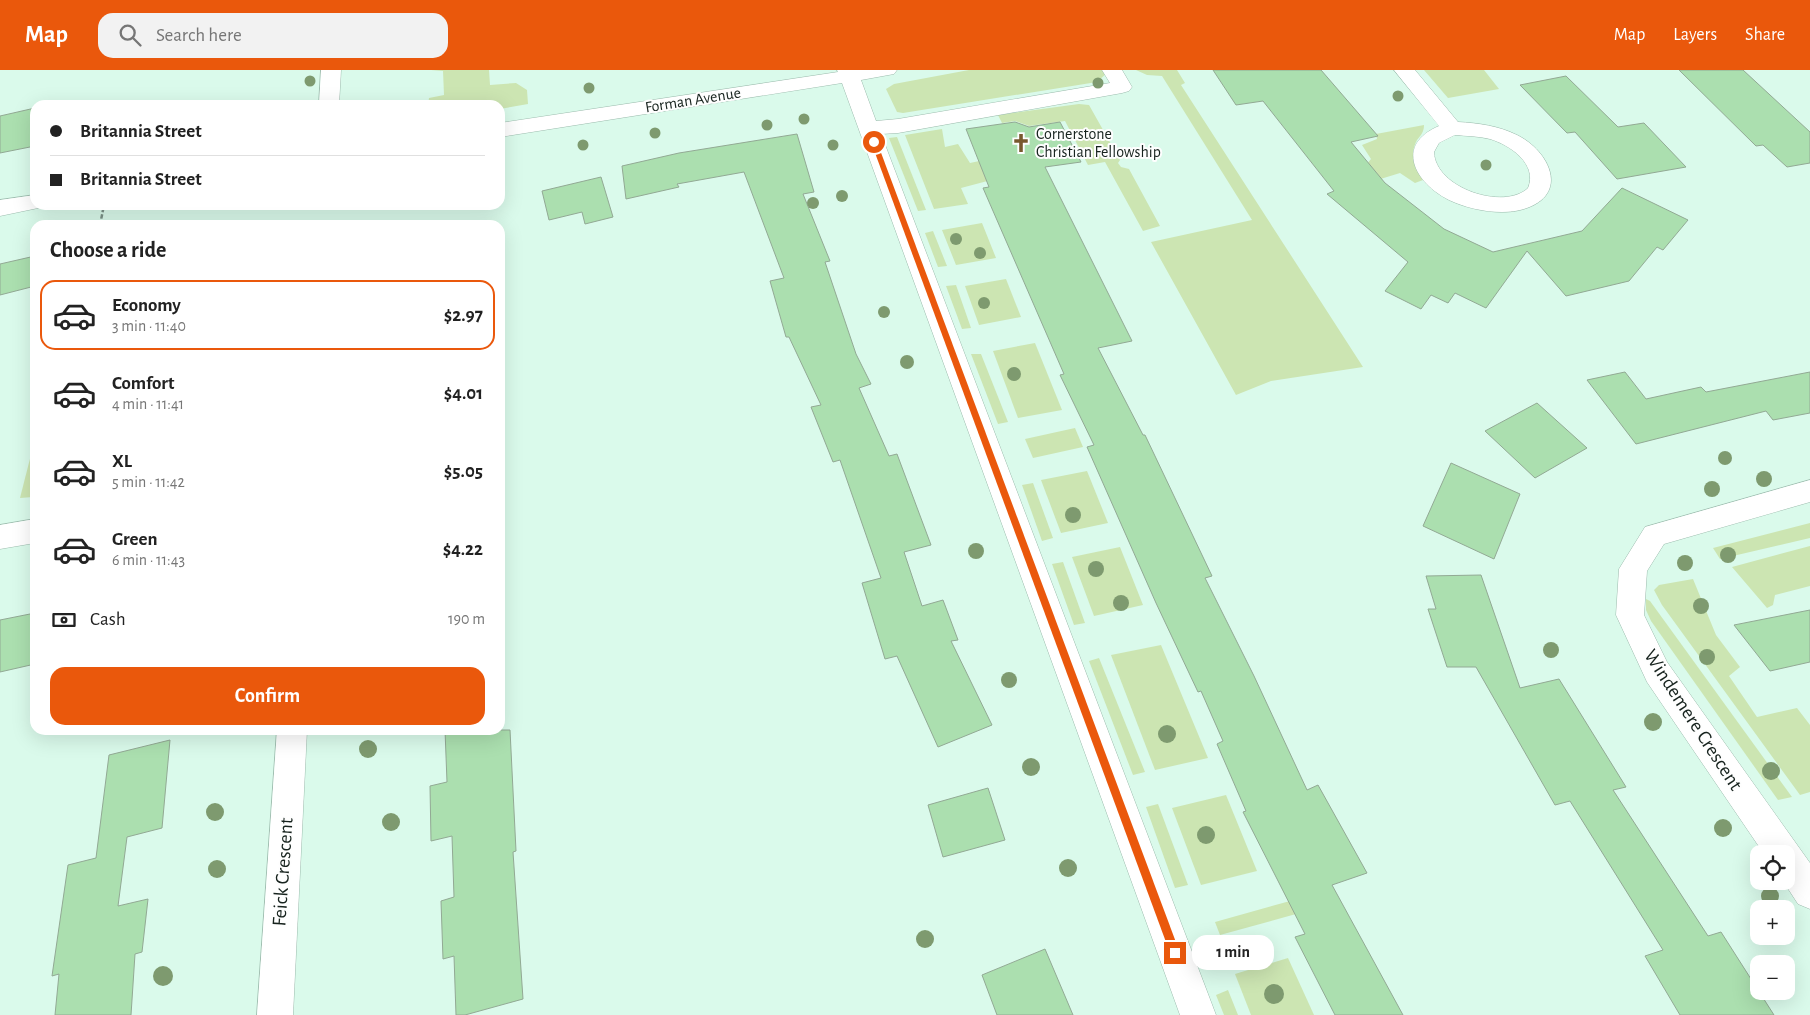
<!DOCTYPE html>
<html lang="en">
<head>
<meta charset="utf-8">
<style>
  body { margin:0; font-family:"Alegreya Sans",sans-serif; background:#f2f2f2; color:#222; height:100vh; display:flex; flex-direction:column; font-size:19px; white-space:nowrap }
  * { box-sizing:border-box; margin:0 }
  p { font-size:16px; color:#767676 }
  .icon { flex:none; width:28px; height:28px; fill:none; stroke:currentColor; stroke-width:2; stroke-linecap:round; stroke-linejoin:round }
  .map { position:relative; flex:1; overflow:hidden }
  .drawer { position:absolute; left:30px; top:150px; width:475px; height:515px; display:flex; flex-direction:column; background:#fff; border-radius:15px; box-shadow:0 5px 20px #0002 }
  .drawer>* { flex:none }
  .banner { position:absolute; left:30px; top:30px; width:475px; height:110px; border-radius:15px; box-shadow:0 5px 20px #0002; display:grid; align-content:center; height:110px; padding:0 20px; background:#fff }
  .buttons { position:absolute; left:1750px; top:775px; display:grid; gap:10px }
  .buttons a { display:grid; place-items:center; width:45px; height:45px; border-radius:10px; background:#fff; box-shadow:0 5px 20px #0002; font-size:25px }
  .end { position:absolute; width:22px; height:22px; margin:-11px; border:6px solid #ea580c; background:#fff; box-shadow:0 0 0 2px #fff }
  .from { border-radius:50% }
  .bubble { position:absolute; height:35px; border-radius:15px; background:#fff; box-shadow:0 5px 20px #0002; font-size:16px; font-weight:700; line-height:35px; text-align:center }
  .banner b { display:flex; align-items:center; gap:18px; height:48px; font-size:19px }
  .banner b+b { border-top:1px solid #e0e0e0 }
  .banner i { width:12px; height:12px; background:#222 }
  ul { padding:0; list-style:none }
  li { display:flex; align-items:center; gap:15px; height:70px; margin:0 10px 8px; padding:0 10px; border:2px solid transparent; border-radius:15px }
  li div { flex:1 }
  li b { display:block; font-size:19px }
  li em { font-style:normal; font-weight:700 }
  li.current { border-color:#ea580c }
  li>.icon { width:45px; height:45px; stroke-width:1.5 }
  h2 { padding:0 20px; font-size:22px; line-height:60px }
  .pay { display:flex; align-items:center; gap:12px; height:55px; padding:0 20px; font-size:19px }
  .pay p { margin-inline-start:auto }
  .primary-button { display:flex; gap:10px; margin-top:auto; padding:10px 20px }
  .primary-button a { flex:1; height:58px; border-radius:15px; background:#ea580c; color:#fff; font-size:20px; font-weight:700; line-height:58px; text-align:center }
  header { display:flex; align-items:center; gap:30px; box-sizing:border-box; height:70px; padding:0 25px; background:#ea580c; color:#fff }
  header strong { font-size:24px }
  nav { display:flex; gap:28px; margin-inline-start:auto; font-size:18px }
  .search { width:350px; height:45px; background:#f2f2f2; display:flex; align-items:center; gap:12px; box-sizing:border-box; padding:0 18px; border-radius:15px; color:#767676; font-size:19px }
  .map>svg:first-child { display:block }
</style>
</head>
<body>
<header>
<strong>Map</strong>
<div class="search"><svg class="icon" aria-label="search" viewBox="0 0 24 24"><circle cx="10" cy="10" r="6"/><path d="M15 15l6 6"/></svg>Search here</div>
<nav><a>Map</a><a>Layers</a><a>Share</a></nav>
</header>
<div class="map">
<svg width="1810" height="945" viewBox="0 0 1810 945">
  <rect width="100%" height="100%" fill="#dafaeb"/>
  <g fill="#cce5b2">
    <polygon points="431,0 489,0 490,15 516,13 527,20 528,34 500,39 500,35 428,35 429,28 444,25 443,1"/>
    <polygon points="969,0 1107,0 1108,2 1097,12 903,43 897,42 886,19 894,14"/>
    <polygon points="1136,0 1177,0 1185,13 1181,15 1363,297 1271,311 1236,325 1151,172 1252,150 1162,6 1147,5"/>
    <polygon points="1424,0 1484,0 1499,19 1448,28"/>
    <polygon points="1079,34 1089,35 1120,90 1118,93 1121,97 1129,99 1160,156 1143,161 1105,92 1088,95 1065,51 1029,56 1015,51 1002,53 998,45"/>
    <path d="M1424,55C1424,62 1421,65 1417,70C1409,85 1415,96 1423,110L1415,113L1400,103L1374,111L1366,95L1371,89L1362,75L1377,69L1376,64Z"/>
    <polygon points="942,59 945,77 958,74 970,93 984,90 995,109 961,118 968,134 934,139 905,65"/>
    <polygon points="897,67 926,140 918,141 889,68"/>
    <polygon points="982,153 996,188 956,195 942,160"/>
    <polygon points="933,161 947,196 938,197 925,163"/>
    <polygon points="1006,209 1021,247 979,255 965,216"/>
    <polygon points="956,215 971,258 962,259 946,216"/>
    <polygon points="1035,273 1062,340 1018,348 993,281"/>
    <polygon points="971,284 981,284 1008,352 998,354"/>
    <polygon points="1075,358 1083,377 1033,388 1025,369"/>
    <polygon points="35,369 33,427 20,428"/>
    <polygon points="1087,401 1108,453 1061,463 1041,410"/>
    <polygon points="1033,413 1053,468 1042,471 1022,415"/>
    <polygon points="1810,453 1810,468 1720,489 1713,478"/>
    <polygon points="1810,476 1810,516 1775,525 1773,535 1767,538 1732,497"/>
    <polygon points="1120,477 1143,535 1094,546 1072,487"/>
    <polygon points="1063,492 1085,553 1074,555 1052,494"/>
    <polygon points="1693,509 1716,565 1740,597 1729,606 1757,647 1797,638 1810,655 1810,722 1800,725 1662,535 1654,520 1659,515"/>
    <polygon points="1646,529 1650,531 1792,727 1778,730 1651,551 1646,540"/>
    <polygon points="1161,575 1208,688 1155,700 1111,585"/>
    <polygon points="1099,588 1145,702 1133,705 1089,591"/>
    <polygon points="1226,725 1257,801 1201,815 1172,738"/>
    <polygon points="1158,734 1188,815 1175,818 1146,737"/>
    <polygon points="1290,831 1296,844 1220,865 1215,852"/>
    <polygon points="1288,888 1314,945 1251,945 1235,904"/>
    <polygon points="1228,920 1238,945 1224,945 1216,925"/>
  </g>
  <g fill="#abdfaf" stroke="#92a994">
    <polygon points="1213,0 1321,0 1378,66 1351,72 1385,113 1444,159 1493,182 1582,161 1622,118 1688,150 1663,180 1657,177 1629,211 1566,226 1527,181 1486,238 1455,223 1448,233 1431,225 1421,239 1385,221 1408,192 1327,124 1334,121 1263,31 1236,35"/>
    <polygon points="1679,0 1743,0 1810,62 1810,93 1787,97 1763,75 1756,76"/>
    <polygon points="1566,6 1618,57 1644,53 1686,97 1617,109 1575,62 1567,63 1520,15"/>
    <polygon points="35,38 35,76 0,83 0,46"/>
    <polygon points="1015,52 1029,57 1060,52 1081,92 1045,97 1132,271 1098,278 1143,365 1145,365 1212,506 1205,508 1254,606 1307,720 1318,715 1367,803 1332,815 1403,945 1335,945 1295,867 1305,864 1243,742 1246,741 1217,674 1223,671 1201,621 1198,622 1156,533 1114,438 1087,377 1094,375 1060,305 1064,304 983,118 989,117 966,59"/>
    <polygon points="797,64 814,122 803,124 830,191 825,192 856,284 871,314 859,318 889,386 897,384 931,475 904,482 922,536 943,530 958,570 951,571 992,655 938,677 897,586 885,589 862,513 881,508 840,390 833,392 811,337 821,335 789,267 786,267 770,211 784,208 744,102 677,114 679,117 626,129 622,96 679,83"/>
    <polygon points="601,107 613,147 585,154 582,142 549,150 542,121"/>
    <polygon points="35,186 35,216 0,225 0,194"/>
    <polygon points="1625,302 1646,329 1701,317 1706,322 1810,302 1810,343 1773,350 1766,341 1636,374 1587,310"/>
    <polygon points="1537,333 1587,378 1535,408 1485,361"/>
    <polygon points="1451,393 1520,424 1494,489 1423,456"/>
    <polygon points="1481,505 1520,618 1559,609 1626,717 1613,720 1708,866 1721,862 1774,945 1680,945 1645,886 1663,880 1570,731 1555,735 1476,597 1447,597 1428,539 1436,539 1426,506"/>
    <polygon points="1810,540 1810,592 1770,601 1734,555"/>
    <polygon points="35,543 35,594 0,602 0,550"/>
    <polygon points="445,660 510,660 516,781 513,782 523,929 465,945 456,945 454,886 443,889 441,831 454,827 452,766 431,771 430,716 447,712"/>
    <polygon points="170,670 162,758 127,767 118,836 148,829 142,882 135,884 131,945 55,945 59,904 52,906 68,795 96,788 109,685"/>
    <polygon points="988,718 1005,770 943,787 928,735"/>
    <polygon points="1045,879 1073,945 997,945 982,905"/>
  </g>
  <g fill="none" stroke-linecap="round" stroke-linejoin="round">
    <g stroke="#9cbbad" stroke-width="1">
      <g id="minor">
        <polygon points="321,0 341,0 339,35 319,35"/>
        <polygon points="837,0 897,0 894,4 861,10 876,51 898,49 1110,13 1102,0 1122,0 1132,17 1129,21 1122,23 898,63 881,64 1216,945 1180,945 842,13 500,67 500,53 838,2"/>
        <path d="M1394,0H1415L1458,52C1478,53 1499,56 1517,65C1550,81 1570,125 1524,139C1502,146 1470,140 1449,130C1415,113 1394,75 1439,56ZM1455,65C1466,66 1478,66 1490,69C1510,75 1538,94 1528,118C1504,141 1435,118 1434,82L1439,73Z"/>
        <polygon points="35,125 35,135 44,135 43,137 0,146 0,130"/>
        <polygon points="1810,410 1810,432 1664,474 1647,501 1644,545 1667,592 1810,793 1810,839 1798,834 1783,811 1786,811 1786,784 1764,784 1647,612 1616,545 1619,499 1645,457"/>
        <polygon points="35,449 35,473 0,479 0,455"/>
        <polygon points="277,660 307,660 293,945 257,945"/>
      </g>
    </g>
    <polyline stroke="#7b9287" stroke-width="2.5" stroke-dasharray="4.5 2" stroke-linecap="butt" points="100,155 104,135"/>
    <use href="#minor" fill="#fff" fill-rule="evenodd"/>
  </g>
  <g fill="#7e9a6f">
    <circle cx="310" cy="11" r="5.5"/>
    <circle cx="1098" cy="13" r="5.5"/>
    <circle cx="589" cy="18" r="5.5"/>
    <circle cx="1398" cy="26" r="5.5"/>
    <circle cx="804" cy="49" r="5.5"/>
    <circle cx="767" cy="55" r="5.5"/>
    <circle cx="655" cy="63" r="5.5"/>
    <circle cx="583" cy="75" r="5.5"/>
    <circle cx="833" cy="75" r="5.5"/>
    <circle cx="1486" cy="95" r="5.5"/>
    <circle cx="842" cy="126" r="6"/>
    <circle cx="813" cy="133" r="6"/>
    <circle cx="956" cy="169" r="6"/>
    <circle cx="980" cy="183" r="6"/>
    <circle cx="984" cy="233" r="6"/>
    <circle cx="884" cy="242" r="6"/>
    <circle cx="907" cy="292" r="7"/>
    <circle cx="1014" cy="304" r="7"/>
    <circle cx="1725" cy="388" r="7"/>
    <circle cx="1764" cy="409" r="8"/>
    <circle cx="1712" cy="419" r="8"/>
    <circle cx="1073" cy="445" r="8"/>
    <circle cx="976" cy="481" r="8"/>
    <circle cx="1728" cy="485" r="8"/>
    <circle cx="1685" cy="493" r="8"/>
    <circle cx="1096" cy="499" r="8"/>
    <circle cx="1121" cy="533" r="8"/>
    <circle cx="1701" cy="536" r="8"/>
    <circle cx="1551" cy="580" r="8"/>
    <circle cx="1707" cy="587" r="8"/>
    <circle cx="1009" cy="610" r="8"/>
    <circle cx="1653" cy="652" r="9"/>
    <circle cx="1167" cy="664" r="9"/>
    <circle cx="368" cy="679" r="9"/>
    <circle cx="1031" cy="697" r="9"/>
    <circle cx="1771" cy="701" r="9"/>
    <circle cx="215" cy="742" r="9"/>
    <circle cx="391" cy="752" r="9"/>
    <circle cx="1723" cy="758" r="9"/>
    <circle cx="1206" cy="765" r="9"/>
    <circle cx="1068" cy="798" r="9"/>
    <circle cx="217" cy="799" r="9"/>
    <circle cx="1770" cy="826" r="9"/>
    <circle cx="925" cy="869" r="9"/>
    <circle cx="163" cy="906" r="10"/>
    <circle cx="1274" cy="924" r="10"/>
  </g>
  <polygon fill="#ea580c" points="874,70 877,72 1180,883 1175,888 1170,883 871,72"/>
  <defs>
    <g id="church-bare" transform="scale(1.5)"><path d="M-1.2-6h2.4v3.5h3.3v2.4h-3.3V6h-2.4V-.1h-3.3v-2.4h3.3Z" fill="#78592e" stroke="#fefefe" stroke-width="2.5" paint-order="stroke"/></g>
  </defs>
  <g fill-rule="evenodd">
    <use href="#church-bare" x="1021" y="73"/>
  </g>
  <g text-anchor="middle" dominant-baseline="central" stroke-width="4" stroke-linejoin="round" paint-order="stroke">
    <g font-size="16" fill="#17231e" stroke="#fefefe">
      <text transform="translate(693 30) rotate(-9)">Forman Avenue</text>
    </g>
    <g font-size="16" fill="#17231e" stroke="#fefefe" text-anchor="start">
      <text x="1036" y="64">Cornerstone<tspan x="1036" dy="18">Christian Fellowship</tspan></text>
    </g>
    <g font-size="20" fill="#17231e" stroke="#fefefe">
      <text transform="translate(1693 650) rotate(57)">Windemere Crescent</text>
      <text transform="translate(283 802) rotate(-86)">Feick Crescent</text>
    </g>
  </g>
</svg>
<div class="buttons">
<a><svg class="icon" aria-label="locate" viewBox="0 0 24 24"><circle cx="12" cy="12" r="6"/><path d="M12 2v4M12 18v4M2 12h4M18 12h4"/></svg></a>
<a>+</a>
<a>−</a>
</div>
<i class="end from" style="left:874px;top:72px"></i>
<i class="end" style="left:1175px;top:883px"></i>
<div class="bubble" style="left:1192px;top:865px;width:82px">1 min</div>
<div class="banner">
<b><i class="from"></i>Britannia Street</b>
<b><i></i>Britannia Street</b>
</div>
<section class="drawer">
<h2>Choose a ride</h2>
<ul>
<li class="current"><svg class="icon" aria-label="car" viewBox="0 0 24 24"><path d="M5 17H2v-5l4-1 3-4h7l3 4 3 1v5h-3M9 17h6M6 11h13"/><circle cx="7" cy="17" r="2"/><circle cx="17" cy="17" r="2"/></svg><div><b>Economy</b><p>3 min · 11:40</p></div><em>$2.97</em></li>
<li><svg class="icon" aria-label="car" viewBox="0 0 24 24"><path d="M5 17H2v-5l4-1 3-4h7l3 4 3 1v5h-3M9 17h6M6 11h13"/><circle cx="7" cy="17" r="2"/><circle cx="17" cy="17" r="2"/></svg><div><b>Comfort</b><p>4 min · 11:41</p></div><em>$4.01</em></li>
<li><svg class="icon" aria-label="car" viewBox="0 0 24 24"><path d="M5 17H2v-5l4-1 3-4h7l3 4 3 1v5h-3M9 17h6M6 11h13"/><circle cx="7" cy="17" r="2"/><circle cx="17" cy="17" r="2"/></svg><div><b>XL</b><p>5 min · 11:42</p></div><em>$5.05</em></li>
<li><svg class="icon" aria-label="car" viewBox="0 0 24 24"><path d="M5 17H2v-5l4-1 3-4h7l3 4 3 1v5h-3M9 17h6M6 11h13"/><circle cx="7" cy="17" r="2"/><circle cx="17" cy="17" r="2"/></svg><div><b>Green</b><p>6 min · 11:43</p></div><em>$4.22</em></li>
</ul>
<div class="pay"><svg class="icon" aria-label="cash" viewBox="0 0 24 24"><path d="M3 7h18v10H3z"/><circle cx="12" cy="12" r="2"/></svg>Cash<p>190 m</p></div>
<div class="primary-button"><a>Confirm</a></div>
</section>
</div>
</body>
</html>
